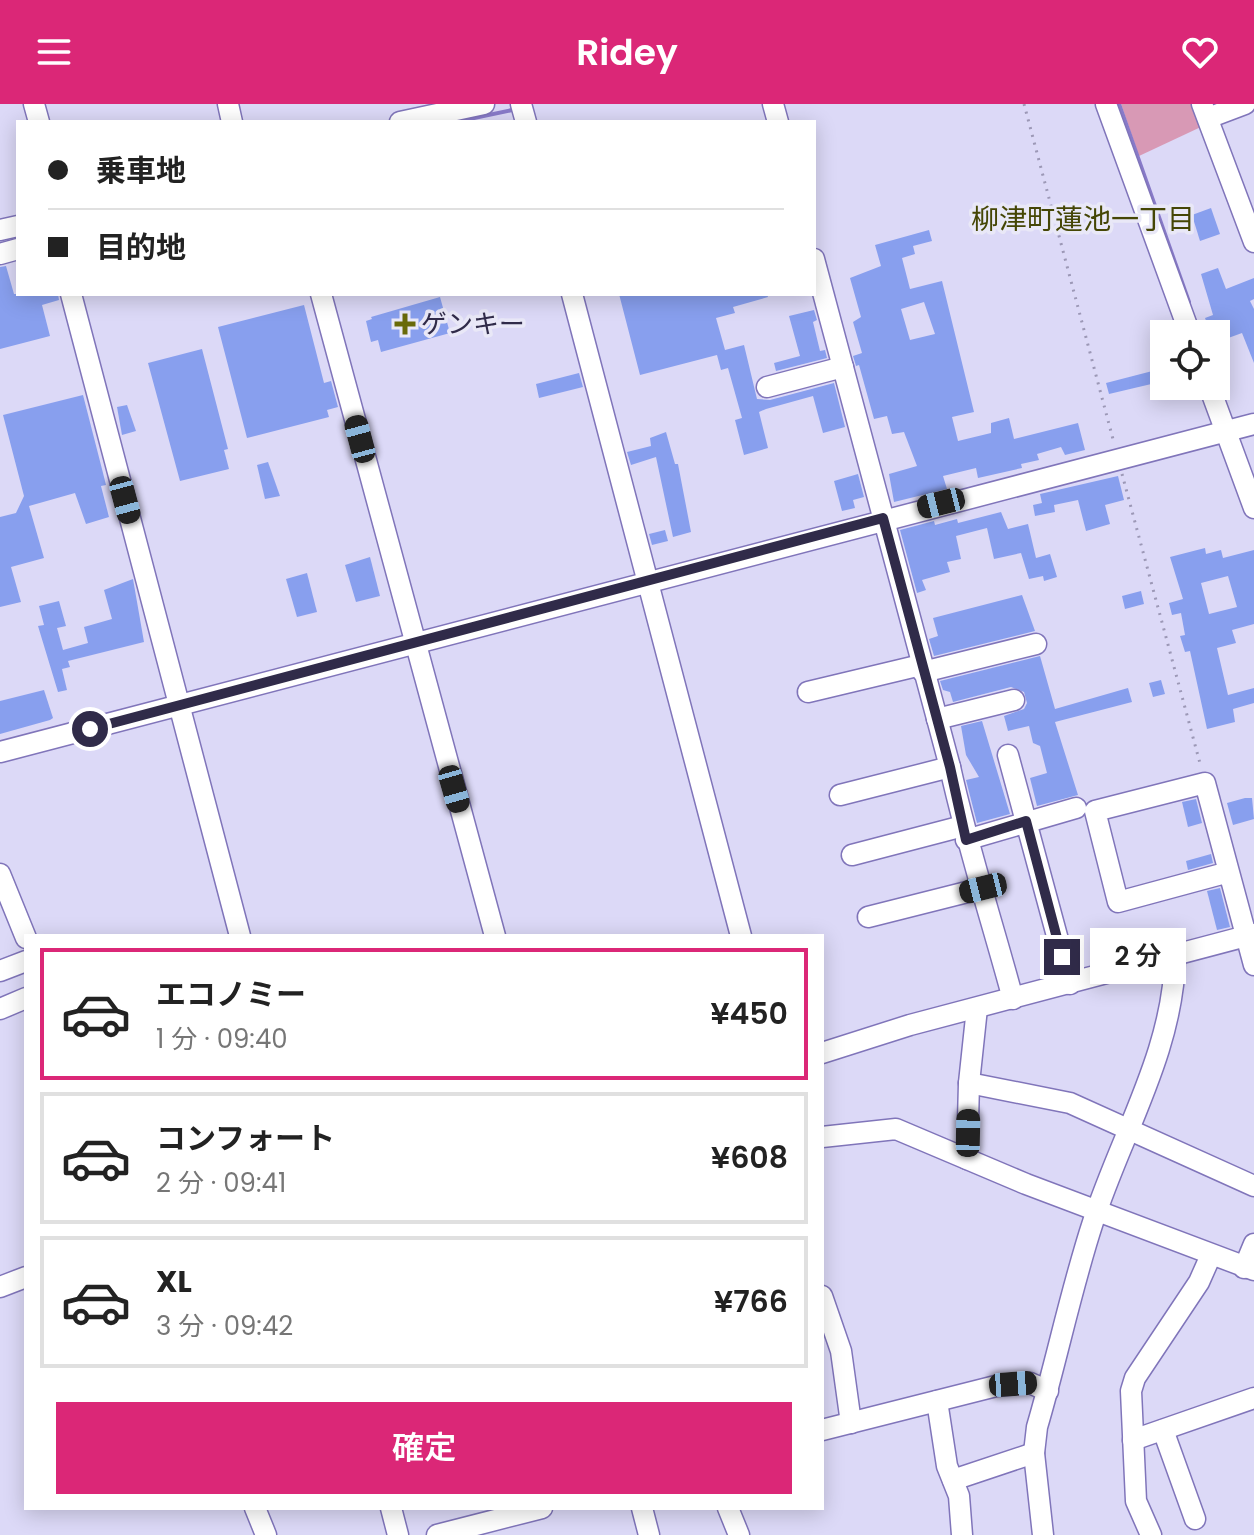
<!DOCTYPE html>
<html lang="ja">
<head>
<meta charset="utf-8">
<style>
  body { margin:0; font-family:Poppins,"Noto Sans JP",sans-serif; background:#f6f6f6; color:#222; height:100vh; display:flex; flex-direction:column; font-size:30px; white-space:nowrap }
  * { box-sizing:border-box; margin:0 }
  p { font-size:26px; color:#767676 }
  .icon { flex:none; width:44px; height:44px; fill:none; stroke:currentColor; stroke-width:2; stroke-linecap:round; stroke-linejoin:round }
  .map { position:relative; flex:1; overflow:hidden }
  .drawer { position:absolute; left:24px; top:830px; width:800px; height:576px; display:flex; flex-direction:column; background:#fff; border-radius:0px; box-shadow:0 4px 20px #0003 }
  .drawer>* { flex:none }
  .top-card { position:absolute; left:16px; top:16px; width:800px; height:176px; border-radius:0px; box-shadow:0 4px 20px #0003; display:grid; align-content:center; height:176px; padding:0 32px; background:#fff }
  .tools { position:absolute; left:1150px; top:216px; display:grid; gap:16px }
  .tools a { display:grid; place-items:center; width:80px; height:80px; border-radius:0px; background:#fff; box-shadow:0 4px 20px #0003; font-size:40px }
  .end { position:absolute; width:36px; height:36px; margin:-18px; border:10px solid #302b49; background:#fff; box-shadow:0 0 0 4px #fff }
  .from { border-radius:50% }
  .bubble { position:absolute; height:56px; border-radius:0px; background:#fff; box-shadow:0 4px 20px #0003; font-size:26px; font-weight:600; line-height:56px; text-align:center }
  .car { position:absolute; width:24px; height:48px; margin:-24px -12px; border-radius:10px; box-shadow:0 0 6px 2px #0007; background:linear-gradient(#222 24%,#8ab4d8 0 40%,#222 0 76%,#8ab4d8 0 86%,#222 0) }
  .top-card b { display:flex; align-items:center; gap:28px; height:76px; font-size:30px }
  .top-card b+b { border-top:2px solid #e0e0e0 }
  .top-card i { width:20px; height:20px; background:#222 }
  ul { padding:14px 0 0; list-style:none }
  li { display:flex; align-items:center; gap:24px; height:132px; margin:0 16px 12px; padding:0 16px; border:4px solid #e0e0e0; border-radius:0px }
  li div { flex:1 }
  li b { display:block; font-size:30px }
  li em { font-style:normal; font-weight:600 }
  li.current { border-color:#db2777 }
  li>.icon { width:72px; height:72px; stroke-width:1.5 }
  .primary-button { display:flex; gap:16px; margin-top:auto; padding:16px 32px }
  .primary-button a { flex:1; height:92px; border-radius:0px; background:#db2777; color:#fff; font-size:32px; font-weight:600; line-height:92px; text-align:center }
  header { display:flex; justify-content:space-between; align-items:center; height:104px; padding:0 32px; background:#db2777; color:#fff; font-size:36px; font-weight:600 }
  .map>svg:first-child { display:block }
</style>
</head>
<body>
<header><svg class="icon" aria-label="menu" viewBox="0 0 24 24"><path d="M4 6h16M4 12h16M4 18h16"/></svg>Ridey<svg class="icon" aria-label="heart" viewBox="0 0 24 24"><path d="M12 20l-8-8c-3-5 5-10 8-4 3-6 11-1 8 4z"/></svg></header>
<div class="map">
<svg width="1254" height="1431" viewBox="0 0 1254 1431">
  <rect width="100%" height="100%" fill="#dcd9f7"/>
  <polygon fill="#d899b5" points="1121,0 1194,0 1203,22 1139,52"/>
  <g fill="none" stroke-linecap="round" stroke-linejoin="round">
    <g stroke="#887ac9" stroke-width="4">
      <polyline points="1119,0 1189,198"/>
      <polyline points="455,18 517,5"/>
    </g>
  </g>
  <g fill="#889fee" fill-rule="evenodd">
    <polygon points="1211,104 1220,130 1200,137 1192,111"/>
    <path d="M929,126L932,137L913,142L915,150L902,154L910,185L942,177L974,308L952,313L958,337L991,329V319L1009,314L1014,335L1078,319L1085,346L1065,351L1061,343L1037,350L1039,356L1021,360L1022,364L978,374L976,364L943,372L947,385L894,398L889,370L917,362L904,328L892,330L887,312L874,315L859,261L856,262L853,252L862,249L853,218L861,213L850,174L881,162L875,141ZM924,198L935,230L910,236L901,205Z"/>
    <polygon points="6,162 14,190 58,190 59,196 42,201 50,232 0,245 0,163"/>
    <polygon points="1218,164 1226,185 1254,174 1254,195 1250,197 1254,205 1254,259 1242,229 1220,237 1217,230 1211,230 1205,214 1213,211 1201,170"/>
    <polygon points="619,190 767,190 768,193 733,203 735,209 716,214 725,246 744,241 757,295 770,296 834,279 845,323 823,329 813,292 766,305 759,308 768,344 744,351 735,316 742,314 728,264 721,266 717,251 640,271"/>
    <polygon points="440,193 450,229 381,248 378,236 371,238 366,217 372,215 371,213"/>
    <polygon points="304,201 324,279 331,277 338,303 327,306 329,313 247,334 218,223"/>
    <polygon points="814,206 817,216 813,218 820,247 825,246 827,254 776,267 774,259 800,252 789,212"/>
    <polygon points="202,245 228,345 224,346 229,365 180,377 148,259"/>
    <polygon points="1164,264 1164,277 1109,290 1106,279"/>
    <polygon points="579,269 583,283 539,294 536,280"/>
    <polygon points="83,291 103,369 106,381 101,382 109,413 86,420 75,389 29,402 44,454 11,463 21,498 0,503 0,413 16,409 24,392 3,311"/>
    <polygon points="127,301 136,327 122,331 117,303"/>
    <polygon points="666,328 675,360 678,360 691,428 673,433 656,353 631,361 627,348 651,342 650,334"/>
    <polygon points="268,358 280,392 265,395 257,361"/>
    <polygon points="858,370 864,393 853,396 855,404 842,407 834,377"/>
    <polygon points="1118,372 1124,396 1105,401 1110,420 1086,427 1078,396 1054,401 1055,408 1035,412 1033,401 1042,399 1040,390"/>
    <polygon points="1001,408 1008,425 1028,420 1036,454 1050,450 1057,473 1044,477 1043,472 1029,475 1021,449 994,455 987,424 956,432 961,455 947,458 950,468 922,476 926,486 917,489 900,426 934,417 935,421 957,415 958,419"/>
    <polygon points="665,426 668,437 652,441 649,430"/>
    <path d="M1205,444L1206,450L1221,446L1223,454L1254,446V520L1232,526L1236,539L1217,544L1228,591L1254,584V599L1233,605L1235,618L1207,625L1190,547L1185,548L1180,532L1185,531L1181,509L1172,511L1169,499L1183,495L1170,453ZM1228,472L1237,503L1209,510L1201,479Z"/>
    <polygon points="370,453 380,492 356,498 345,461"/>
    <polygon points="307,469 317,508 297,513 286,475"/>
    <polygon points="133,475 144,538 68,557 70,563 62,565 67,586 58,588 38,522 44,521 39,502 59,497 66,522 57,524 63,546 88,539 84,523 112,515 104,486"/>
    <polygon points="1141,487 1144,500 1125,505 1122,492"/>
    <polygon points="1022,491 1035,527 934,552 929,535 938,532 933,514"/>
    <polygon points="1040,552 1055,605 1128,584 1132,598 1055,618 1078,691 1037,702 1030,674 1047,669 1040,642 1033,639 1029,622 1008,627 1004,612 1024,605 1027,599 1024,588 1011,583 953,598 950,588 943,586 940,577"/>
    <polygon points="1161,576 1165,590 1153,593 1149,579"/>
    <polygon points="44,586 53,614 50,616 0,630 0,597"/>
    <polygon points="982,617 1010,710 977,719 966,676 979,673 966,651 961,622"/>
    <polygon points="1245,694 1252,694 1254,715 1233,721 1227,699"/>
    <polygon points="1196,695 1202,719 1188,723 1182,698"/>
    <polygon points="1211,750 1213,759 1188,766 1186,757"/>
    <polygon points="1220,784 1230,823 1217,826 1207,787"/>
  </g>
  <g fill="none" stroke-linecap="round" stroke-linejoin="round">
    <g stroke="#8075ba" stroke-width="23">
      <g id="minor">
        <polyline points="34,0 39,18"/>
        <polyline points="228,0 232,18"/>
        <polyline points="521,0 526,18"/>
        <polyline points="773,0 778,18"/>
        <polyline points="1106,0 1190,230"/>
        <polyline points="1202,0 1254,138"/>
        <polyline points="1208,14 1245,0"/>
        <polyline points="400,18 484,0"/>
        <polyline points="0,126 18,122"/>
        <polyline points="0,150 18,145"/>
        <path d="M814,155L950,663C967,741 992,817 1013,895"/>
        <polyline points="71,190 240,832"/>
        <polyline points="321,190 495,832"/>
        <polyline points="572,190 741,832"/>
        <polyline points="1209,282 1254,404"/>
        <polyline points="767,283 843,263"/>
        <polyline points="923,568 1036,540"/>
        <polyline points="808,588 921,561"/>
        <polyline points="937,615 1014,596"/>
        <polyline points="0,648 1254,320"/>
        <polyline points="1008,651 1070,880"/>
        <polyline points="840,691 950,663"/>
        <polyline points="966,736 1076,704"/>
        <polyline points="852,751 963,722"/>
        <polyline points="1229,768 1118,798 1095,707 1205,679 1254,861"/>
        <polyline points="0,770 26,834"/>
        <polyline points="868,813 983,784"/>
        <polyline points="0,867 26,857"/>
        <polyline points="0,905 26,894"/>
        <polyline points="822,949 910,921 1254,830"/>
        <polyline points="969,979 1070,999 1254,1082"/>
        <polyline points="822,1033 896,1025 1026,1080 1254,1166"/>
        <polyline points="967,1055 969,979 977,904"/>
        <polyline points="1244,1164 1254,1140"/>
        <polyline points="0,1183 26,1173"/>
        <polyline points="822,1192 841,1247 851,1319"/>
        <polyline points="937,1297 947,1362 959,1392 962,1431"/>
        <polyline points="822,1326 996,1282 1030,1279 1048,1287"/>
        <polyline points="1163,1326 1195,1415"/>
        <polyline points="1133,1336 1254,1294"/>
        <polyline points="953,1376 1034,1349"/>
        <polyline points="255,1404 266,1431"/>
        <polyline points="391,1404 398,1431"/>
        <polyline points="642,1404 649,1431"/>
        <polyline points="728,1404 739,1431"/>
        <polyline points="437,1431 542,1404"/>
        <path d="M1043,1431L1034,1349L1037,1323C1057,1255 1071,1185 1093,1118C1121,1031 1174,946 1175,852"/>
        <polyline points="1151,1431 1136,1397 1131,1287 1135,1274 1199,1178 1211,1151"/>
      </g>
    </g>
    <g stroke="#9c98b6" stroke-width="3" stroke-dasharray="2 6" stroke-linecap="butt">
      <polyline points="1024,0 1114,339"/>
      <polyline points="1122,370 1201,663"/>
    </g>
    <use href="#minor" stroke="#fff" stroke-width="20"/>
  </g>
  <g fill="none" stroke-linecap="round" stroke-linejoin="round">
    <polyline stroke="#302b49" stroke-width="10" points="90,625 883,414 950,663 966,736 1026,717 1062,853"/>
  </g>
  <path fill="#696a09" stroke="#e9e8f7" stroke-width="3" d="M401 208h8v8h8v8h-8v8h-8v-8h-8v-8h8z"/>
  <g text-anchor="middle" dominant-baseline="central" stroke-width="7" stroke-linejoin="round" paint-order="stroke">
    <g font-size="26" fill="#302b49" stroke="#e9e8f7" text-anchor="start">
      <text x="421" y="220">ゲンキー</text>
    </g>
    <g font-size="28" fill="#454605" stroke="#e9e8f7">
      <text x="1083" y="115">柳津町蓮池一丁目</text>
    </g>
  </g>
</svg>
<div class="tools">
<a><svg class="icon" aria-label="locate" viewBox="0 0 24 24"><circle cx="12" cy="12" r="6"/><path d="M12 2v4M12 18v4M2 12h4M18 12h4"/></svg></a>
</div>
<i class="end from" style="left:90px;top:625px"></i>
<i class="end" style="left:1062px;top:853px"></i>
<div class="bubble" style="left:1090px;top:824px;width:96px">2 分</div>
<i class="car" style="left:360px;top:335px;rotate:345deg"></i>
<i class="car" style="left:125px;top:396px;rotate:165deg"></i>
<i class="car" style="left:941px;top:399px;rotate:256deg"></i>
<i class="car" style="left:454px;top:685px;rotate:164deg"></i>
<i class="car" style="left:983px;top:784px;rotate:256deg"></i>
<i class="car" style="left:968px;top:1029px;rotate:1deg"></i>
<i class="car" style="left:1013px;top:1280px;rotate:86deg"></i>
<div class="top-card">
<b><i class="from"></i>乗車地</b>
<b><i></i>目的地</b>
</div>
<section class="drawer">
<ul>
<li class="current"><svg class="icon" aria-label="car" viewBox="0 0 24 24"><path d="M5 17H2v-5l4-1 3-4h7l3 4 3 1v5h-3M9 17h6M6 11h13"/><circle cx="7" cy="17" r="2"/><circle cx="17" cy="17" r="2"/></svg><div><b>エコノミー</b><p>1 分 · 09:40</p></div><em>¥450</em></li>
<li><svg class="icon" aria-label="car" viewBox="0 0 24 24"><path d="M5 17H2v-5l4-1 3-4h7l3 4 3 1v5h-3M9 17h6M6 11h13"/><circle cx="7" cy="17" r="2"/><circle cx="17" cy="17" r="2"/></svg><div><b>コンフォート</b><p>2 分 · 09:41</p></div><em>¥608</em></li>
<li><svg class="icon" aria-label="car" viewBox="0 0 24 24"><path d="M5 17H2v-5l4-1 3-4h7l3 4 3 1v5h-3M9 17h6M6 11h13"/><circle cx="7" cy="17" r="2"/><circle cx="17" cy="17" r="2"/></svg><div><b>XL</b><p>3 分 · 09:42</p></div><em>¥766</em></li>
</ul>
<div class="primary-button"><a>確定</a></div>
</section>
</div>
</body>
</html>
